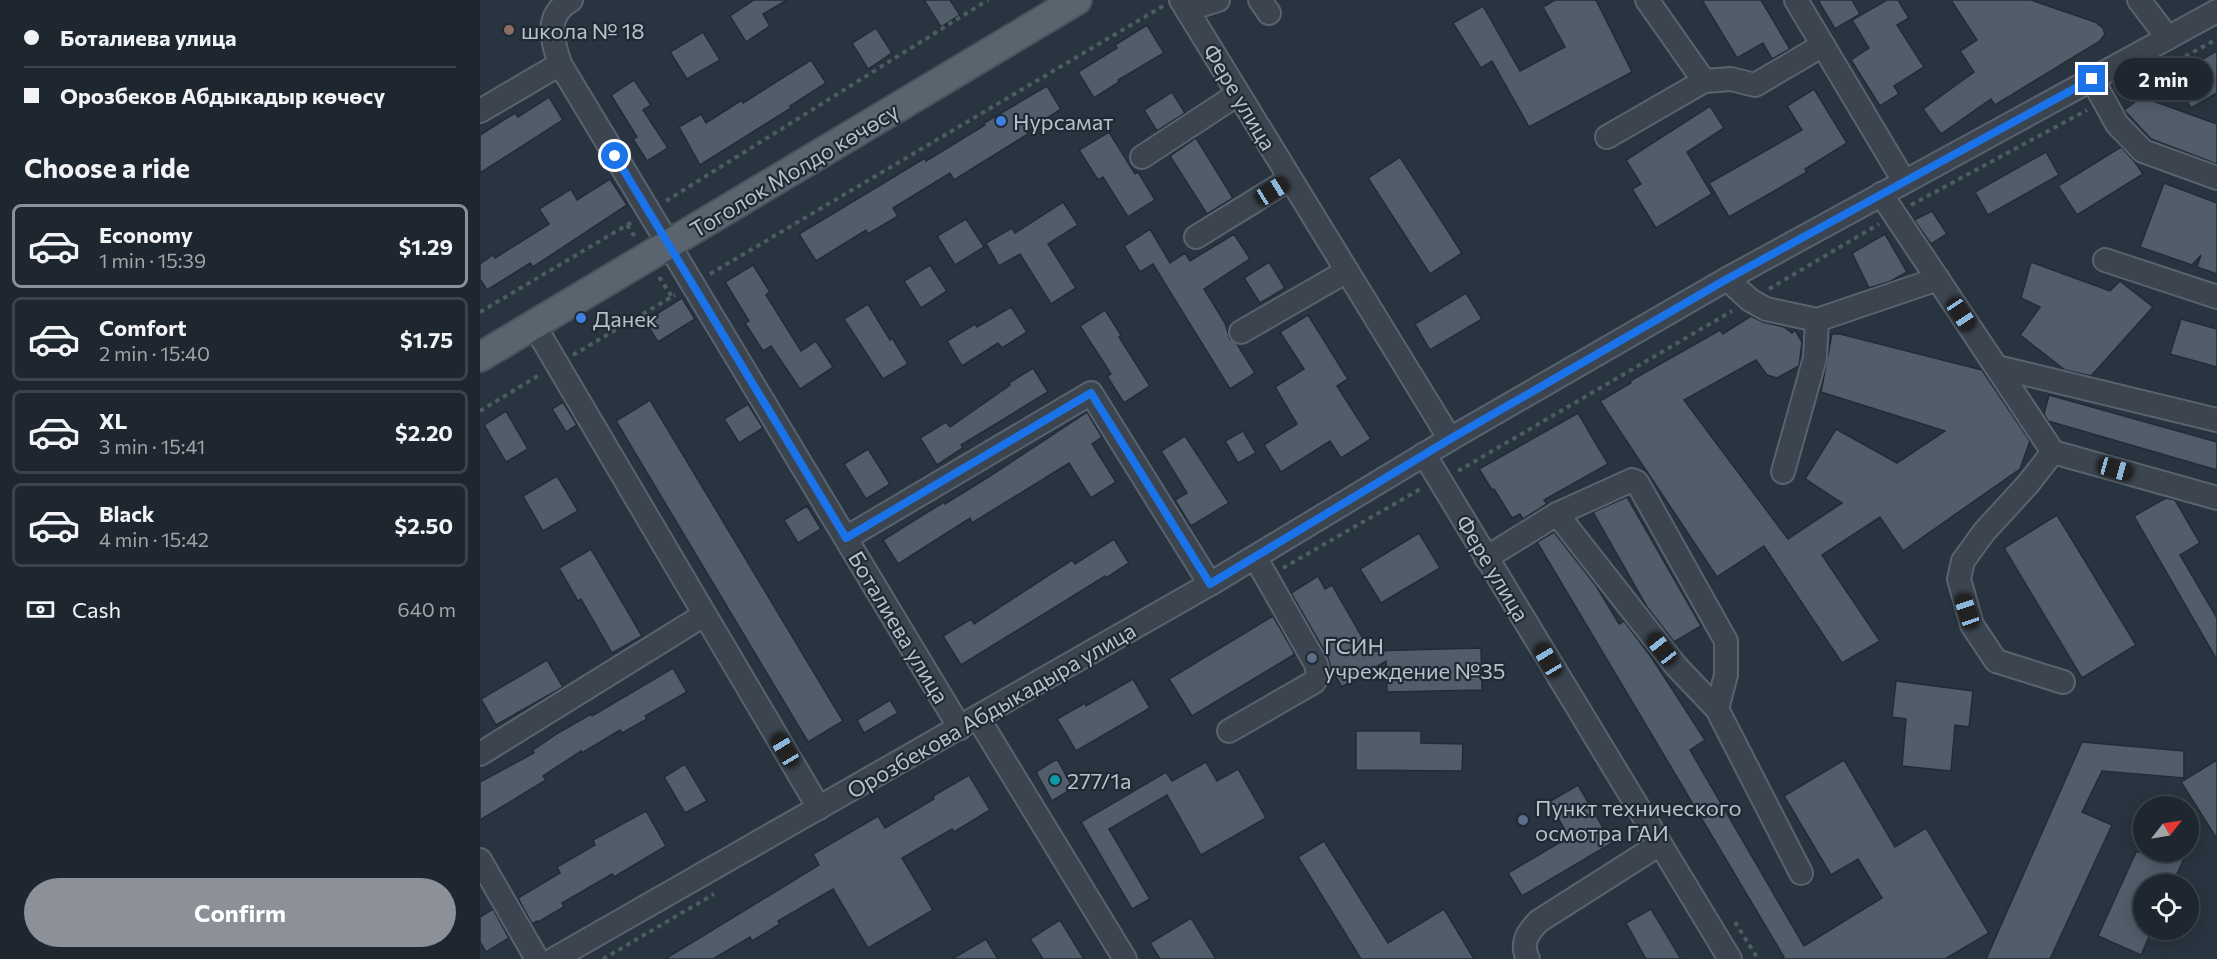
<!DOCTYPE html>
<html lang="en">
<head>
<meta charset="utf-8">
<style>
  body { margin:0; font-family:Commissioner,sans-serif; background:#262f37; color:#f1f3f6; height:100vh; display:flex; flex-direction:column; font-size:22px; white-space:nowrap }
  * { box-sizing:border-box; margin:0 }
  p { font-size:20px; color:#a1a5aa }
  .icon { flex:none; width:33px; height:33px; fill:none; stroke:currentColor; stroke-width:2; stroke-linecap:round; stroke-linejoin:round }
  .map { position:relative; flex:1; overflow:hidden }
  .panel { display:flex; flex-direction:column; background:#1e272f; width:480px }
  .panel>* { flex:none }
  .guide { display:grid; align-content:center; height:132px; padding:0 24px; background:#1e272f }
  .needle { width:39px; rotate:59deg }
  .controls { position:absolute; left:1653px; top:796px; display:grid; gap:12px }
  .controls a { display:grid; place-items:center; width:66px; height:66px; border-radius:50%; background:#1e272f; box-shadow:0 3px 15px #0003,0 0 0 2px #3c444b; font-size:30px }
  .end { position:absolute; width:27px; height:27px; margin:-14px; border:8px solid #1a73e8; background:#fff; box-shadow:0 0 0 3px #fff }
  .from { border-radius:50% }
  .bubble { position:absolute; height:42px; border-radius:21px; background:#1e272f; box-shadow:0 3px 15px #0003,0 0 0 2px #3c444b; font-size:20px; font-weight:700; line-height:42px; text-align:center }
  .car { position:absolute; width:18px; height:36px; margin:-18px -9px; border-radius:8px; box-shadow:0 0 4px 2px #0007; background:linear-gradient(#222 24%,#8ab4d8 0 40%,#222 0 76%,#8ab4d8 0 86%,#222 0) }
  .guide b { display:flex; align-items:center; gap:21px; height:57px; font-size:22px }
  .guide b+b { border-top:2px solid #3c444b }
  .guide i { width:15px; height:15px; background:#f1f3f6 }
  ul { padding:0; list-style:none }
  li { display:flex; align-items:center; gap:18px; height:84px; margin:0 12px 9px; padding:0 12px; border:3px solid #3c444b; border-radius:9px }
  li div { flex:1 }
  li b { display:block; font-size:22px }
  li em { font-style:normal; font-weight:700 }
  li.selected { border-color:#8c9099 }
  li>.icon { width:54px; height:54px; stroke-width:1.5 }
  h2 { padding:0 24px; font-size:27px; line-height:72px }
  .pay { display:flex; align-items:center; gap:15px; height:66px; padding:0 24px; font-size:22px }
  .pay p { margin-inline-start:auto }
  .button { display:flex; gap:12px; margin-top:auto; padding:12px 24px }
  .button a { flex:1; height:69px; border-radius:36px; background:#8c9099; color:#fff; font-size:24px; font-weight:700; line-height:69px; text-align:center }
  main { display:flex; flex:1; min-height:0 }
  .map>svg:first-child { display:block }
</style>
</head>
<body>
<main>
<section class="panel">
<div class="guide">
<b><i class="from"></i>Боталиева улица</b>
<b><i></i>Орозбеков Абдыкадыр көчөсү</b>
</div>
<h2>Choose a ride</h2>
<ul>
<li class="selected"><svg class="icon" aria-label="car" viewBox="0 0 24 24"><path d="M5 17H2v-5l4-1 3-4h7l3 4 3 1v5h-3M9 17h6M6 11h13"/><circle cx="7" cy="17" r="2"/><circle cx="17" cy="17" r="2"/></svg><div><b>Economy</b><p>1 min · 15:39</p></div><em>$1.29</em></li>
<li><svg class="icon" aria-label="car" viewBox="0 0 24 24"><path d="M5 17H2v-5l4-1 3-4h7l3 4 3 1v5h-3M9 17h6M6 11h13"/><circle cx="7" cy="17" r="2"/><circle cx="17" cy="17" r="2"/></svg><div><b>Comfort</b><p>2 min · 15:40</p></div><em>$1.75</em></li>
<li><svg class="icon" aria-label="car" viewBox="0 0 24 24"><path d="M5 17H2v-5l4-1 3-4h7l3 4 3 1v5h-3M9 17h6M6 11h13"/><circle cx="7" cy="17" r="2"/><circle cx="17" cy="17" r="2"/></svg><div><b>XL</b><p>3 min · 15:41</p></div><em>$2.20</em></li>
<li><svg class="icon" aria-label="car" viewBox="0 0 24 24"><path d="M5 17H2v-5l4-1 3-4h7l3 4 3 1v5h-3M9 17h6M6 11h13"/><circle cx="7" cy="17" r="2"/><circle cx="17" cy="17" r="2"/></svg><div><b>Black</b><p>4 min · 15:42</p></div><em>$2.50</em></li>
</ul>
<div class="pay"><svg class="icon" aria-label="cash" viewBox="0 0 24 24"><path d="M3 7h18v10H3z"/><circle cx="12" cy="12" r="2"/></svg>Cash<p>640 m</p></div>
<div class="button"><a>Confirm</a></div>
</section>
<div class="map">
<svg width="1737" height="959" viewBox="0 0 1737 959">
  <rect width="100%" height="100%" fill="#28343f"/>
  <g fill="#515d6a" stroke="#222c37" stroke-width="1.5">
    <polygon points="274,0 307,0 283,14 290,26 266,42 250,16"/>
    <polygon points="444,0 470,0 480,15 461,27"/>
    <polygon points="1075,0 1116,0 1152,72 1049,127 1012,61 1001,68 973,23 1003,6 1040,71 1085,47 1063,7"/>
    <polygon points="1222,0 1281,0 1310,49 1292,59 1283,43 1257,58"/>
    <polygon points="1338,0 1372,0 1380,14 1355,29"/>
    <polygon points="1407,0 1418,0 1429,18 1417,25 1444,67 1414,86 1419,94 1400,106 1371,60 1389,48 1372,20"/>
    <polygon points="1471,0 1551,0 1615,22 1623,28 1625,34 1620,41 1515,105 1511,99 1461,134 1443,109 1494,72 1480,51 1497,40"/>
    <polygon points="667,25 684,53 638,80 639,82 614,98 598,72 637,48 635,45"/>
    <polygon points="396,28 412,53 388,69 372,43"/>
    <polygon points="223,32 240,60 207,79 190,52"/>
    <polygon points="1737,51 1737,93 1711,108 1693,76"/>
    <polygon points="331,60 346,83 310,106 311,108 220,165 199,127 221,114 226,123 262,100 263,103"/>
    <polygon points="154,80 171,105 163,110 188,148 167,161 153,139 157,137 131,95"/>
    <polygon points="567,86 581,109 547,131 548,134 474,180 470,173 413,208 418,216 388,234 386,230 336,261 319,234 445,158 446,161 505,125 504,123"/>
    <polygon points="1334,89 1367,143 1325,169 1327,172 1249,217 1229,183 1322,130 1307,106"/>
    <polygon points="692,92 705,113 677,131 664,110"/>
    <polygon points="69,97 83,120 0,173 0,135 35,113 38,117"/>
    <polygon points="1662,97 1737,124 1737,164 1671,139 1644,110"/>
    <polygon points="1230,106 1244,128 1207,152 1232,194 1176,228 1152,189 1161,184 1146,160"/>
    <polygon points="629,132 655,174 658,172 675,200 648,217 623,177 618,180 599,150"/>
    <polygon points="716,138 753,198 727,214 690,156"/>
    <polygon points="1641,147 1655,162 1663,174 1597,215 1578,186"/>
    <polygon points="1566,152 1579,175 1508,215 1495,192"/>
    <polygon points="920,157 982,253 950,274 888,178"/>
    <polygon points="130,179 147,205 53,267 50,263 7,290 0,279 0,264 13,255 15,258 69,224 59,209 91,189 97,200"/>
    <polygon points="1684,183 1737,203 1737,274 1717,267 1721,255 1712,265 1660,247"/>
    <polygon points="583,202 598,225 568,244 596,288 571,304 540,254 519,266 506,243 532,228 535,233"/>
    <polygon points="1452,211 1467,234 1451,244 1434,220"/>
    <polygon points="486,219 504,247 475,265 457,236"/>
    <polygon points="670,229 690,263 705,253 710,261 754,234 770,259 724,289 745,323 750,339 757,344 775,373 750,389 673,264 660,272 644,246"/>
    <polygon points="1405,234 1427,272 1411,281 1389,288 1372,253"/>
    <polygon points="789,262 805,288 780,303 764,278"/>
    <polygon points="1551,262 1630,291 1640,281 1673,307 1611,376 1585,370 1540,335 1560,307 1541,298"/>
    <polygon points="273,265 290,292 286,295 321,351 336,341 353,367 320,389 291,346 283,351 265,323 269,321 245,282"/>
    <polygon points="450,265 467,291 441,308 424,281"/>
    <polygon points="986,293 1002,319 950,350 935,324"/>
    <polygon points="202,298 215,319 178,342 165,321"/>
    <polygon points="388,304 410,340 412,338 428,364 403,379 364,319"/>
    <polygon points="531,307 547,332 522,348 518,343 482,366 467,341 495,324 497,327"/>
    <polygon points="625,310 641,335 639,337 670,386 644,403 627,376 631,374 600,326"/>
    <polygon points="828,315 868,379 857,386 891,439 861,458 850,441 801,472 784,445 817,424 795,387 824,369 800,332"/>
    <polygon points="1271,316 1283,322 1304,327 1312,333 1315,330 1322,342 1319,366 1297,378 1287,375 1276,360 1204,400 1308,539 1362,503 1325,479 1356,429 1417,463 1465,431 1341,392 1352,334 1360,334 1502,370 1550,441 1540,469 1423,551 1400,517 1342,555 1400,641 1362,663 1284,546 1237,577 1120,401 1151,383 1150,381 1240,330 1243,334"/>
    <polygon points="1701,319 1737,329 1737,367 1690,354"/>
    <polygon points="553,368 568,392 481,445 483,448 457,465 440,438 466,422 470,427 530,385 529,383"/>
    <polygon points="1569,395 1737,442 1737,470 1568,421 1564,414"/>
    <polygon points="170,400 363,721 328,742 136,421"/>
    <polygon points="83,402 97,425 86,432 72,409"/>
    <polygon points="268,404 283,428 259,443 244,419"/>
    <polygon points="26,411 48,449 26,462 4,425"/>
    <polygon points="607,412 622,437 612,444 636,482 611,498 589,463 492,523 490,518 418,564 403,540 464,502 465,504 510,476"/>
    <polygon points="1098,413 1128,464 1064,500 1067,504 1043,519 1040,514 1032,518 1014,489 1012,490 999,469"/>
    <polygon points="763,431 776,453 758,463 745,441"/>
    <polygon points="705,436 749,503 711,526 695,500 707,493 681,451"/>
    <polygon points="388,449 410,484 386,499 364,464"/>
    <polygon points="77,476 98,511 63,531 43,496"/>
    <polygon points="1147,497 1221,626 1194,642 1167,607 1113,512"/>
    <polygon points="1686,498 1695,500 1720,543 1700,555 1737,618 1737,660 1654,516"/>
    <polygon points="327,506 341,529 318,543 304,520"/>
    <polygon points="1577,515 1656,645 1602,678 1524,548"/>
    <polygon points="1074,532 1117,587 1139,624 1144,621 1172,658 1225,740 1210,750 1324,946 1402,898 1378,859 1351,875 1304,796 1364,760 1415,847 1446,828 1509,933 1465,959 1301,959 1304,957 1057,542"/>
    <polygon points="939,533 960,568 901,603 880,569"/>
    <polygon points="634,539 649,563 626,578 625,576 481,665 463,636 491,619 494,624 592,560 595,564"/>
    <polygon points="111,549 162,636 132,653 101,599 98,601 79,568"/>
    <polygon points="838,576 845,589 852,585 890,651 1001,648 1002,690 907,692 906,661 862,687 851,669 848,657 811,593"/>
    <polygon points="793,616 815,654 712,716 689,679"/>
    <polygon points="67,660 83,687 16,725 1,699"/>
    <polygon points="193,668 207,692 165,716 167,719 142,733 140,730 102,753 101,751 63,776 66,780 0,820 0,782 54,753 53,750 78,733 111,714 112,716"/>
    <polygon points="653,679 670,708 596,751 577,719 605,703 606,706"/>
    <polygon points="1416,681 1493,691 1489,727 1475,725 1471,771 1422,766 1426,719 1412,717"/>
    <polygon points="410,700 418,713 384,733 377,720"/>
    <polygon points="876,731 941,731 941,743 983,744 982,771 876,770"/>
    <polygon points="1602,742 1704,751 1704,778 1622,771 1602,812 1632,825 1570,959 1506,959"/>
    <polygon points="577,759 593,788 572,801 556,772"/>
    <polygon points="1737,760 1737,839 1701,782"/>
    <polygon points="726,762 737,781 758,769 786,818 721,855 687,795 629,829 670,899 652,909 601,822 686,772 692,781"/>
    <polygon points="205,764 227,801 205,813 184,777"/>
    <polygon points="489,775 510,810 474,832 472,829 422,858 453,910 388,948 353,889 298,921 300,924 272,941 270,937 233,959 185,959 339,865 333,854 398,816 405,828 454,799 453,796"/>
    <polygon points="1098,785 1132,843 1042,896 1028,873 1089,837 1069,802"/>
    <polygon points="166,811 186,846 134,877 132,874 82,903 84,907 58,922 57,921 52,924 38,898 80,873 77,867 115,845 113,840"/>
    <polygon points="844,841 908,943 964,909 994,959 881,959 818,857"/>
    <polygon points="1656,852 1707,852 1692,885 1664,885 1664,930 1672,930 1661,955 1618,936"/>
    <polygon points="13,909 29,938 6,952 0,942 0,917"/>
    <polygon points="1171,909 1201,959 1166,959 1146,923"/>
    <polygon points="711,918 736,959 680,959 670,943"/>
    <polygon points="580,920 604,959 563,959 550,939"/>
    <polygon points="506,939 518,959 472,959"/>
  </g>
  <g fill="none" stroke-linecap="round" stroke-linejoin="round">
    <g stroke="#59636d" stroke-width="26">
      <g id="minor">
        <path d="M91,0C64,16 72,39 80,64L480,728"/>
        <polyline points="701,0 970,439"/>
        <polyline points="780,0 789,13"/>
        <polyline points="1167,0 1224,81"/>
        <polyline points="1316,0 1424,181"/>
        <polyline points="1659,0 1688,38"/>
        <polyline points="707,10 738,0"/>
        <polyline points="1612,79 1637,124 1663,151 1737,178"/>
        <polyline points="0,111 80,64"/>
        <polyline points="1127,137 1224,81 1251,79 1275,85 1343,45"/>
        <polyline points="662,157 758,94"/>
        <polyline points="1401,194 1573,452 1737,498"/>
        <polyline points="716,237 810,179"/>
        <polyline points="1625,260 1737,297"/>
        <polyline points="1247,279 1270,300 1286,309 1337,320 1458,279"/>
        <polyline points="54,325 339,808"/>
        <polyline points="761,332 867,271"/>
        <polyline points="1517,367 1737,420"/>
        <polyline points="1573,452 1548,484 1504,532 1483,561 1479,579 1492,625 1516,661 1583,682"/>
        <polyline points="944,454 1250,959"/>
        <polyline points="1303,472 1335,358 1337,320"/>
        <polyline points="1077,514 1196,666 1237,709 1321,873"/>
        <polyline points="366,538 611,393 730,584"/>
        <polyline points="1006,558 1077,514 1152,480 1157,482 1246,641 1246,675 1237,709"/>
        <polyline points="498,718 645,959"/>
        <polyline points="749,731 834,682 838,674 836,664 775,557"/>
        <polyline points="0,754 224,615"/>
        <polyline points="0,860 57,959"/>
        <polyline points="74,959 730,584 970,439 1247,279 1737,11"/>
        <path d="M1048,959C1040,943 1048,932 1059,921L1180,844"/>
      </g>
    </g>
    <g stroke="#48515c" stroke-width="32">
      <polyline id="major" points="0,357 597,0"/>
    </g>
    <g stroke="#4a5e5f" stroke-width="4" stroke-dasharray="4.5 4.5" stroke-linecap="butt">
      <polyline points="1642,91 1737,39"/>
      <polyline points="186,201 508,0"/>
      <polyline points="1431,205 1607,110"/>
      <polyline points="147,225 155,237"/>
      <polyline points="230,274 683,6"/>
      <polyline points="179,277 192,297"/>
      <polyline points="1289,289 1399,224"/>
      <polyline points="0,312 152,222"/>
      <polyline points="93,355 195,295"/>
      <polyline points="0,411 61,374"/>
      <polyline points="978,471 1252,311"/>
      <polyline points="803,568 942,488"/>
      <polyline points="1255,922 1278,959"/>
      <polyline points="123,959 234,894"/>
    </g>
    <use href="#minor" stroke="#3c454f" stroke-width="22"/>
    <use href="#major" stroke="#5a646f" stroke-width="28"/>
  </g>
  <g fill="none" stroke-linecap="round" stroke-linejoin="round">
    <polyline stroke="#1a73e8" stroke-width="8" points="135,156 366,538 611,393 730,584 970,439 1247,279 1612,79"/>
  </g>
  <circle fill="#8d6e63" stroke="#202a35" stroke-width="2" cx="29" cy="30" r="6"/>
  <g fill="#3f7fe0" stroke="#202a35" stroke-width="2">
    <circle cx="521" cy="121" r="6"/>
    <circle cx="101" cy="318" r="6"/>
  </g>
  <g fill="#5c6f8a" stroke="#202a35" stroke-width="2">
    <circle cx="832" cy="658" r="6"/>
    <circle cx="1043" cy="820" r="6"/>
  </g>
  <circle fill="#0f9aa8" stroke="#202a35" stroke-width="2" cx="575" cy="780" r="6"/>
  <g text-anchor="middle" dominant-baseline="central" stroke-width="4.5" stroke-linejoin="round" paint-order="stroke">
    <g font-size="22" fill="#b8c0ca" stroke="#202a35" text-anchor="start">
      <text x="41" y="30">школа № 18</text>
      <text x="533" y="121">Нурсамат</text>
      <text x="113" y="318">Данек</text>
      <text x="844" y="645">ГСИН<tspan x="844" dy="25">учреждение №35</tspan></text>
      <text x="587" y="780">277/1а</text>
      <text x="1055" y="807">Пункт технического<tspan x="1055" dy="25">осмотра ГАИ</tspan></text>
    </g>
    <g font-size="22" fill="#b8c0ca" stroke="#202a35">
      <text transform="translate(760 97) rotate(59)">Фере улица</text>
      <text transform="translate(314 170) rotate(-31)">Тоголок Молдо көчөсү</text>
      <text transform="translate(1013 568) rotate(59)">Фере улица</text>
      <text transform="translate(419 627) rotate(59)">Боталиева улица</text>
      <text transform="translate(511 710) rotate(-30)">Орозбекова Абдыкадыра улица</text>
    </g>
  </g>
</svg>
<div class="controls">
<a><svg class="needle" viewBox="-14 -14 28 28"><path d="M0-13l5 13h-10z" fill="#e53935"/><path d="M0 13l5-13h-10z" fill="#a1a5aa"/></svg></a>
<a><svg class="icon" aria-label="locate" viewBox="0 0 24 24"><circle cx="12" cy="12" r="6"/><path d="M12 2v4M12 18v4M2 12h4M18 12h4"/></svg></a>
</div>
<i class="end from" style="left:135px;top:156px"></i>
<i class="end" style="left:1612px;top:79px"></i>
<div class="bubble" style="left:1634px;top:58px;width:99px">2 min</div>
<i class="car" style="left:792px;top:191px;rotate:58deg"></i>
<i class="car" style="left:1481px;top:314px;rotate:146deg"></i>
<i class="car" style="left:1635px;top:469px;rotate:106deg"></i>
<i class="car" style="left:1487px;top:611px;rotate:341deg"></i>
<i class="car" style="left:1182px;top:649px;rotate:322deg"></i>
<i class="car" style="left:1068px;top:660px;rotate:329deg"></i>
<i class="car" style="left:305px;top:750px;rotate:329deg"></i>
</div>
</main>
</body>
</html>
